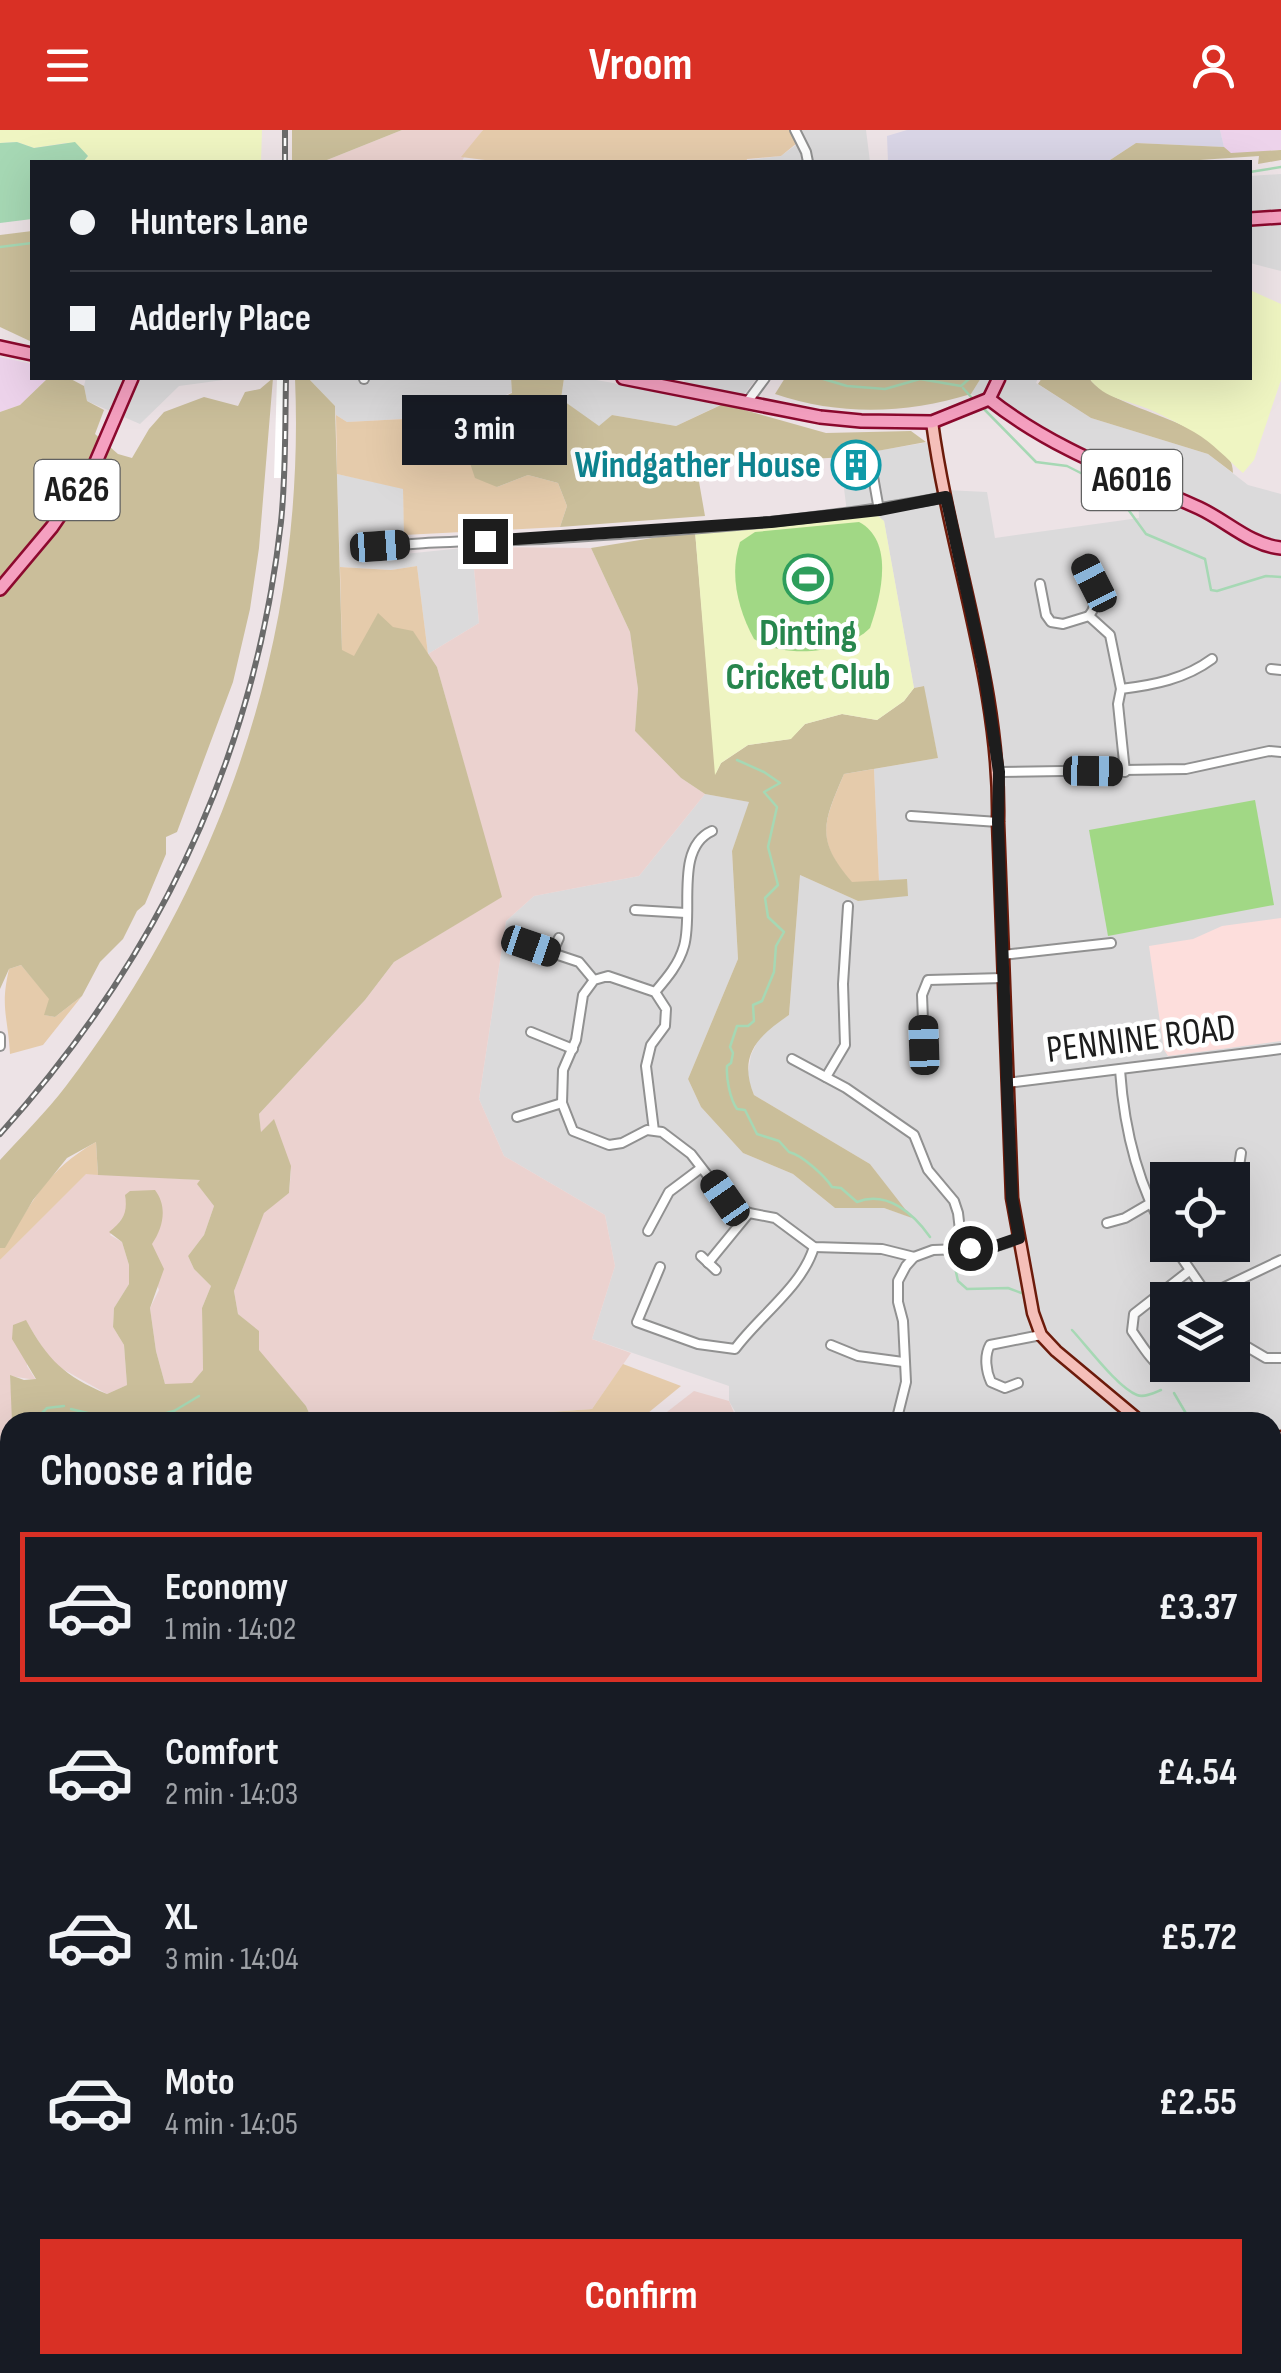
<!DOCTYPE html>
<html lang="en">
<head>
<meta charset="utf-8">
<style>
  body { margin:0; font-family:"Sofia Sans Condensed",sans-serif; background:#20242c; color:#f1f3f6; height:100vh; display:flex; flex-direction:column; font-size:38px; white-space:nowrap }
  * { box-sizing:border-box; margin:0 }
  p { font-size:32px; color:#9ea1a6 }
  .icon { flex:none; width:55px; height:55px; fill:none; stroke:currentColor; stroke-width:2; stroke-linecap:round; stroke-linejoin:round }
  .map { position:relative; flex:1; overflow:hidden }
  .sheet { position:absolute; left:0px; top:1282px; width:1282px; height:962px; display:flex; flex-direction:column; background:#171b24; border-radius:30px 30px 0 0; box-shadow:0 10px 40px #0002 }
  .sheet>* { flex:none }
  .banner { position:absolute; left:30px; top:30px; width:1222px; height:220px; border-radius:0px; box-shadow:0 10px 40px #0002; display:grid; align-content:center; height:220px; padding:0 40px; background:#171b24 }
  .tools { position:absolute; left:1150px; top:1032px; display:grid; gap:20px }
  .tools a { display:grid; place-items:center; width:100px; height:100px; border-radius:0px; background:#171b24; box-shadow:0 10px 40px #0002; font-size:50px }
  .end { position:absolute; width:45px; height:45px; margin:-22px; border:12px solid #1d1d1d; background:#fff; box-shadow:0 0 0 5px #fff }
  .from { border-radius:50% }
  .bubble { position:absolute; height:70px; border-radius:0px; background:#171b24; box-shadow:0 10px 40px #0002; font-size:32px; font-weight:700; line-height:70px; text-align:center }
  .car { position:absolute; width:30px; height:60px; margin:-30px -15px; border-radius:12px; box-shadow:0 0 8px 2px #0007; background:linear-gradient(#222 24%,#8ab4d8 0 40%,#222 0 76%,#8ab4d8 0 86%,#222 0) }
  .banner b { display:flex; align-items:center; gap:35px; height:95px; font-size:38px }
  .banner b+b { border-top:2px solid #363941 }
  .banner i { width:25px; height:25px; background:#f1f3f6 }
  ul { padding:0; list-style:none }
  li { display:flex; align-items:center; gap:30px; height:150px; margin:0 20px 15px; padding:0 20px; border:5px solid transparent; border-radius:0px }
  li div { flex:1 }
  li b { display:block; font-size:38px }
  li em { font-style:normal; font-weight:700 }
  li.on { border-color:#d93025 }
  li>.icon { width:90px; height:90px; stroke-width:1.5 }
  h2 { padding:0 40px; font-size:45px; line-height:120px }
  .cta { display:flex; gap:20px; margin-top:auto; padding:20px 40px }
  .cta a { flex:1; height:115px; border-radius:0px; background:#d93025; color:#fff; font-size:40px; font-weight:700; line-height:115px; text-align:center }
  header { display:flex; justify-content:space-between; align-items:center; height:130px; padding:0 40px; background:#d93025; color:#fff; font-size:45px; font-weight:700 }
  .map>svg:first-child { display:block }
</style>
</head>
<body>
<header><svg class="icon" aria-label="menu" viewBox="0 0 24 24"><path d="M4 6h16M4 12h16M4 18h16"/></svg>Vroom<svg class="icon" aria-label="person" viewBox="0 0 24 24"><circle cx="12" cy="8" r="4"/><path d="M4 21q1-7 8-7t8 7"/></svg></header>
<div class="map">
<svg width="1281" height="2243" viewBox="0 0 1281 2243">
  <rect width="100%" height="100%" fill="#ede3e6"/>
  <g fill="#dbdadb" fill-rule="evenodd">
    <polygon points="801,0 866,0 870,32 746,32 746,30 781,26 805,8"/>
    <polygon points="1281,44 1281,141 1250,133 1250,46"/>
    <polygon points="86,248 238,248 179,256 140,294 87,271 84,256"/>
    <polygon points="308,248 511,248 512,262 460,286 347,292 336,285 335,276"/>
    <polygon points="564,248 585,248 680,265 685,248 757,248 745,263 676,296 612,285 599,297 561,269"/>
    <path d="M981,248H1038L1036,253L1091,288L1208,324L1248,355L1281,364V1500L1275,1502L1281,1519V1569L1276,1573L1281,1638H1272V1292H741L729,1271V1256L592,1209L615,1136L605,1085L504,1026L479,969L506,791L534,766L639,746L705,664L750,672L732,721L738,829L688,949L701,977L743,1023L793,1044L835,1078H884L910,1087L870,1034L754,965L747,948L751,925L761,904L789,885L800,745L858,771L907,749L879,751L874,639L938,628L923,556L914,558L884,391L878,386L879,380L847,382L840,327L935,311L945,360L987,362L995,408L1139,388L1137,348L971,264ZM1168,1050H1232V1115H1168ZM1168,1170H1232V1235H1168Z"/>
    <polygon points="337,344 403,358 405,424 472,417 479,493 428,524 417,436 391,440 340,437"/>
  </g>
  <g fill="#edd3eb">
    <polygon points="1220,0 1281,0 1281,20 1230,24 1224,17"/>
    <polygon points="0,227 32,234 32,248 48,248 20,275 0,282"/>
  </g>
  <polygon fill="#d9d5e6" points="907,0 1220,0 1224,17 1136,13 1107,32 888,32 887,6"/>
  <polygon fill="#fddedc" points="1281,788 1281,911 1168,926 1164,920 1149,816 1193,809 1222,796"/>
  <g fill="#ebd2cf">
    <polygon points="402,0 483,0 461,32 322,32"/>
    <polygon points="472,417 591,418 630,502 638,559 635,601 681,648 705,664 639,746 534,766 506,791 479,969 504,1026 605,1085 615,1136 592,1209 631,1223 592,1279 507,1285 494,1292 313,1292 306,1276 258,1220 258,1201 238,1184 234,1161 264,1082 289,1063 291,1041 274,990 261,1003 259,984 365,870 394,832 501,767 437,537 428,524 479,493"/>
    <polygon points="86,1043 201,1050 198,1055 214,1076 204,1105 188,1126 194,1139 211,1156 202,1178 203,1240 192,1254 165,1254 156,1221 150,1178 159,1160 125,1066 128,1080 110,1105 122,1112 129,1135 129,1154 114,1178 113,1197 124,1215 127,1255 107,1264 52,1233 26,1191 27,1236 36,1250 10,1246 13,1287 4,1315 10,1330 0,1349 0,1130"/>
    <polygon points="694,1261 729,1271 738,1292 654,1292"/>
    <polygon points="10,1375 10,1590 0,1590 0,1387"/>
    <polygon points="0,1617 10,1617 10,1891 0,1883"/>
    <polygon points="1272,1646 1281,1648 1281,1929 1272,1927"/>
    <polygon points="0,2234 27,2237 390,2235 385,2243 0,2243"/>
    <polygon points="400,2235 815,2235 818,2243 395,2243"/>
  </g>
  <g fill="#e5cbab">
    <polygon points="483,0 790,0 797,13 781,26 747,29 746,32 501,32 461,27"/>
    <polygon points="336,285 347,292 460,286 464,315 497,357 528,345 558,353 567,376 560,397 404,405 403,359 337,344"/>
    <polygon points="417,436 428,524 413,502 354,527 342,521 340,437 391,440"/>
    <path d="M874,639L879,751L852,753C815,709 823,694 844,644Z"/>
    <path d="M21,835L50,869L45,885L55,887L82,866L43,915L10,924C8,886 0,878 9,839Z"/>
    <path d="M96,1012L98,1045L86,1044L0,1130V1118L5,1117C32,1071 48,1039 96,1012Z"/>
    <polygon points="623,1234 681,1256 637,1292 494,1292 507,1285 592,1279"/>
    <polygon points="1272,2045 1281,2045 1281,2243 818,2243 815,2235 1272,2235"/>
  </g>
  <g fill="#cabe9a">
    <polygon points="292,0 402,0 322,32 292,32"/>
    <polygon points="1136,13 1224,17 1231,23 1281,20 1281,30 1258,34 1259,26 1170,32 1107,32"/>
    <polygon points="32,101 32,212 0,197 0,105"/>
    <polygon points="48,248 69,248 84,256 87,271 104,280 95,304 118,324 132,328 149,299 164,282 204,267 238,276 245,262 260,259 273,248 259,418 250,479 233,552 177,702 166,707 166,724 145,774 137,781 123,809 100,832 82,866 55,887 44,885 49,869 21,835 9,839 0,859 0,282 20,275"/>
    <path d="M295,248H308L335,276L342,520L354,526L378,483L393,497L413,501L437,537L502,767L394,832L365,870L259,984L261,1002L274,989L291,1036L289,1063L264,1083L234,1161L238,1184L259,1201V1220L306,1276L313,1292H252L248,1289L208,1292L195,1289L190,1292H12L10,1245L24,1250L36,1249L12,1209L13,1195L26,1190C48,1230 64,1246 107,1264L127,1255L124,1215L113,1197L114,1178L129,1154V1135L122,1112L109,1102C123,1091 128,1083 125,1065L130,1061L155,1060C168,1077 163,1098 152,1114L164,1139L150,1178L156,1221L165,1254L192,1253L203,1240L202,1178L211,1156L194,1139L188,1126L204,1105L214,1076L197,1054L200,1050L98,1045L96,1012L67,1028L33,1070L5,1118H0V1030C22,1006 46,982 66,956C223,749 306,508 295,248Z"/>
    <path d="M511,248H564L561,269L599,296L612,285L676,296L723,274L826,303L911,301L926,312C897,317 868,323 839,327C807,331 720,325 698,346L705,386L560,397L567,376L558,353L528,345L497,357L475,348L464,315L460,286L512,263Z"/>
    <path d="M785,248H981L971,264C906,284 840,286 775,264Z"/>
    <path d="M1042,248H1089C1113,282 1235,295 1233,343L1208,324L1091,288L1038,254Z"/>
    <path d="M695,401L716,643L721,633L748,615L790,609L805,594L842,584L877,590L904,571L914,558L924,556L938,628L844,644C823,693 815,709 852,752L907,749L908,766L858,771L800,745L789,885C757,907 738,925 754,965L870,1034L912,1088L884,1078H835L793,1044L743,1023L701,977L688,949L738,829L732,721L749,672L705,664L681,648L635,601L638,559L630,502L591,418Z"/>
  </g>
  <g fill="#eff5c2">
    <polygon points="0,0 262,0 261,32 83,32 88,26 66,13 34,18 17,12 0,13"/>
    <path d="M1250,160L1281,174V250L1254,330L1243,343C1226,328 1214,314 1194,302C1180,294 1166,287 1151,280C1129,270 1105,270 1089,248H1250Z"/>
    <polygon points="878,386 884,391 914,558 904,571 877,590 842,584 805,594 791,609 748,615 721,633 715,645 695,401"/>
    <polygon points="0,1884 10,1891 10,2000 0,2001"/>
  </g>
  <g fill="#a1d885">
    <path d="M859,392C895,411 881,467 870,498C844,524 784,529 754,509C738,480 729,444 740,412L755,402Z"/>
    <polygon points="1255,670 1274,775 1108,806 1089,700"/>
  </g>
  <polygon fill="#a6d8b4" points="17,12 34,18 75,12 88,26 83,32 32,32 32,89 0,93 0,13"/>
  <polygon fill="#fff" points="277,248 288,248 284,348 274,348"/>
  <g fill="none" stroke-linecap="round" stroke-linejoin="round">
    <g stroke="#a6d8b4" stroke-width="2.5">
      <polyline points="1250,42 1281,37"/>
      <polyline points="0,117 32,113"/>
      <polyline points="820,248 847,256 885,259 920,249 961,256 970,248"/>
      <polyline points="963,258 972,268"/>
      <polyline points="984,279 1036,332 1067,336 1114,360 1146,404 1205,429 1211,460 1217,461 1266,446 1281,447"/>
      <path d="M737,630L764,642L780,653L764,662L777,677L768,717L778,755L765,768L768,787L784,802L776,816L774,842L762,871L753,875L754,891L748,896H737L730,917L733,923L731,933L727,936C726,948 730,969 737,979L745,980L757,1004L779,1011L789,1022C802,1025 825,1046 832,1057L841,1058L857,1072C887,1060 914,1084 930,1107"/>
      <polyline points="954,1133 958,1151 967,1159 1008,1158 1024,1164"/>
      <path d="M1072,1200C1087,1216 1118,1258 1137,1265C1144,1268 1154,1263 1161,1260"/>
      <polyline points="1174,1263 1191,1292"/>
      <polyline points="71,1279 124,1292"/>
      <polyline points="33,1292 47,1278 64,1276"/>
      <polyline points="134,1292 174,1281 199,1266"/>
      <polyline points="0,1347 10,1328"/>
      <polyline points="1272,1451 1281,1464"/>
    </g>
    <g stroke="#919191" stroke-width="12">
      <g id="street">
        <polyline points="795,0 806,22 808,32"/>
        <polyline points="364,249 364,248"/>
        <polyline points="748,271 765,248"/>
        <polyline points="871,335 879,380"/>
        <path d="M358,420C419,410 481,412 542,409C677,401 813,392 946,367"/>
        <path d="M1085,435C1093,452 1102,469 1089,486L1110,505L1121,559"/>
        <polyline points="1040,454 1046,485 1051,492 1063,494 1089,486"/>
        <polyline points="1271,539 1281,540"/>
        <polyline points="999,642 1186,639 1269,621 1281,622"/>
        <path d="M1125,642L1118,574L1121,559C1154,555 1185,549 1212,529"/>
        <polyline points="911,686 998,692"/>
        <polyline points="635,780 686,783"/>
        <polyline points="531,816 579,832 594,850"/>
        <polyline points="552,823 559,808"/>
        <polyline points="1003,825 1111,813"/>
        <path d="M655,862C667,848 679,834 684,816C694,782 674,718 712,701"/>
        <polyline points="531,902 573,919"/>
        <polyline points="0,907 0,916"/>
        <polyline points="924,915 922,865 928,850 1003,848"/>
        <polyline points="792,929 846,958 914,1005 928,1040 954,1071 958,1083 962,1118"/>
        <path d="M1120,940C1124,999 1137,1055 1168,1106"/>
        <polyline points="826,947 845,915 843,854 848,776"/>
        <polyline points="1007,953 1281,919"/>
        <polyline points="517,987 562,973"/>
        <polyline points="654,1001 646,936 651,915 665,896 666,879 655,862 608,846 594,850 583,865 576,910 563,940 562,973 573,1001 609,1015 622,1013 647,1000 662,1002 691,1024 725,1068 749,1083 775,1088 814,1117 882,1119 914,1127"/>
        <polyline points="1232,1053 1238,1043 1241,1023"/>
        <polyline points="1107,1093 1125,1088 1149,1074"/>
        <polyline points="648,1101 669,1062 701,1038"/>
        <polyline points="1173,1115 1210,1169"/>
        <polyline points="701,1126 716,1140"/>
        <polyline points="708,1133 749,1083"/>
        <path d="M660,1137L637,1192L698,1214L735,1219C759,1186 802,1157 814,1117"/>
        <path d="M1189,1141L1134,1184L1132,1201C1151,1228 1167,1260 1202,1235"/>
        <polyline points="1208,1165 1281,1130"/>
        <polyline points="1232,1208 1266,1228 1281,1228"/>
        <polyline points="831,1215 858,1226 903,1232"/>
        <path d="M1018,1253L1005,1258L991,1252C986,1241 984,1226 990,1215L1041,1205"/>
        <polyline points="784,1288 807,1292"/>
        <polyline points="896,1292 906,1252 903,1191 898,1172 898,1151 906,1136 914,1127 933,1120 990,1118 1019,1109"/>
        <polyline points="0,2003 10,2002"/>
      </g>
    </g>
    <g stroke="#6c1b0b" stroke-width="15">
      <g id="secondary">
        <path d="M932,292C950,426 1001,555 998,692L1012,1068L1033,1183L1041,1205L1056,1221L1141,1292"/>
        <polyline points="1272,1311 1281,1307"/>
        <polyline points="1272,1642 1281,1643"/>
        <polyline points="391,2243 396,2235"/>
      </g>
    </g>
    <g stroke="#8c092e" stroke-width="16">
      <g id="primary">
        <polyline points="1250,89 1281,87"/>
        <polyline points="0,217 32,224"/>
        <polyline points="623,248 820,287 861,291 932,292 989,269"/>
        <path d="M989,269C1052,319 1126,345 1199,378C1227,391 1250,415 1281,418"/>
        <polyline points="989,269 999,248"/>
        <polyline points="0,459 52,397 95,334 132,248"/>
      </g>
    </g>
    <use href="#street" stroke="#fff" stroke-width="8"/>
    <use href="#secondary" stroke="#f5bfb9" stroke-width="10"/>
    <use href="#primary" stroke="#f5a0c0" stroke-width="11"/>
    <g stroke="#6b6b6b" stroke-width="6">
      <g id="rail">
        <polyline points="285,32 285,0"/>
        <path d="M0,1004C157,830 255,626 281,392C286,344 285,296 286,248"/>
      </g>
    </g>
    <use href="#rail" stroke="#fff" stroke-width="2.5" stroke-dasharray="8" stroke-linecap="butt"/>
  </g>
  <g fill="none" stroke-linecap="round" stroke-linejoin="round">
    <polyline stroke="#1d1d1d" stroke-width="12" points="485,411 771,392 879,380 946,367 984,541 999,642 998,692 1007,953 1012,1068 1019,1108 990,1118 970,1118"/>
  </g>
  <defs>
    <g id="building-ring" transform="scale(2.5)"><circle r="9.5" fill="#fff" stroke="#0f9aa8" stroke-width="1.5"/><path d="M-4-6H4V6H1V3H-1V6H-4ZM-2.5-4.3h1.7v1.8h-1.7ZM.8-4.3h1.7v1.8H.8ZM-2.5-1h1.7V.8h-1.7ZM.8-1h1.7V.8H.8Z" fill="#0f9aa8"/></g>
    <g id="stadium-ring" transform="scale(2.5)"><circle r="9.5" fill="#fff" stroke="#2e9e5b" stroke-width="1.5"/><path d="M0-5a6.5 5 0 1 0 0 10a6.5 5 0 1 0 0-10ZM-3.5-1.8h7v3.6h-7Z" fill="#2e9e5b"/></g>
  </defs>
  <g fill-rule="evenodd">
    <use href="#building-ring" x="856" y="335"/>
    <use href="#stadium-ring" x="808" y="449"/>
  </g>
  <g text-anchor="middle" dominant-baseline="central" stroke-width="9" stroke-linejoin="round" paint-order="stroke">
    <g fill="#fff" stroke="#616161" stroke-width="2.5">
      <rect x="1082" y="320" width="100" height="60" rx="8"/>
      <rect x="34.5" y="330" width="85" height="60" rx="8"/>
    </g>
    <g font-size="35" font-weight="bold" fill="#1d1d1d">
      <text x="1132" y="350">A6016</text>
      <text x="77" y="360">A626</text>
    </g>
    <g font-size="38" font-weight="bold" fill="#0d838f" stroke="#fff" text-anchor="end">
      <text x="821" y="335">Windgather House</text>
    </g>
    <g font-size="38" font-weight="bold" fill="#27864d" stroke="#fff">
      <text x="808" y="503">Dinting<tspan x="808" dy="44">Cricket Club</tspan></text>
    </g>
    <g font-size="38" fill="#1d1d1d" stroke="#fff">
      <text transform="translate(1141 909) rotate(-7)">PENNINE ROAD</text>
    </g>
  </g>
</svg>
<div class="tools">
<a><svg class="icon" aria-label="locate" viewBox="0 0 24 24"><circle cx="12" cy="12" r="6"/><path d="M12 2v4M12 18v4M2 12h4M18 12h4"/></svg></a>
<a><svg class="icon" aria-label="layers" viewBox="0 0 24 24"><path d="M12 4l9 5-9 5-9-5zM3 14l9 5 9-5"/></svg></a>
</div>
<i class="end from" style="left:970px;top:1118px"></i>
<i class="end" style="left:485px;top:411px"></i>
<div class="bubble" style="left:402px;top:265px;width:165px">3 min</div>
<i class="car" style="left:380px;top:416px;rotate:86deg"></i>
<i class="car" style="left:1094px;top:453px;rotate:333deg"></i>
<i class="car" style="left:1093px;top:641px;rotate:91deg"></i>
<i class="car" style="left:531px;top:816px;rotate:109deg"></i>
<i class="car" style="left:924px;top:915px;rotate:358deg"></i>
<i class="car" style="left:725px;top:1068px;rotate:325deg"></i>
<div class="banner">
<b><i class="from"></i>Hunters Lane</b>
<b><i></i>Adderly Place</b>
</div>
<section class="sheet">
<h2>Choose a ride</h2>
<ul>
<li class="on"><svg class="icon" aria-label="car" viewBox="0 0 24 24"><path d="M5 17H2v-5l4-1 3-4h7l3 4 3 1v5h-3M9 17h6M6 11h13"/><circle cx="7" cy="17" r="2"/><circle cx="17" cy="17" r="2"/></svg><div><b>Economy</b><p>1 min · 14:02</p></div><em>£3.37</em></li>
<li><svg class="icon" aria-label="car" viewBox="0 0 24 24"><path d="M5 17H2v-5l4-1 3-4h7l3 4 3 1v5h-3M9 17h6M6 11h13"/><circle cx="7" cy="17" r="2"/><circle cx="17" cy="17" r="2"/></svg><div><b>Comfort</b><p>2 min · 14:03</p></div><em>£4.54</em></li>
<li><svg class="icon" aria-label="car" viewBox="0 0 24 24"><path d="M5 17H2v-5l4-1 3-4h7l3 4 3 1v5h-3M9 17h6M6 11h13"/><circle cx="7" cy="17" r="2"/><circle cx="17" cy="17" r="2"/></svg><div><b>XL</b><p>3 min · 14:04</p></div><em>£5.72</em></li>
<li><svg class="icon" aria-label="car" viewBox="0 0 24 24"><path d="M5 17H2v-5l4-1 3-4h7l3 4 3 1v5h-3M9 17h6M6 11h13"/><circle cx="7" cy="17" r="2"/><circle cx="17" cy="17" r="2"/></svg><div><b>Moto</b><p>4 min · 14:05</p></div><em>£2.55</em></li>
</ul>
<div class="cta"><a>Confirm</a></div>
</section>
</div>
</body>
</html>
